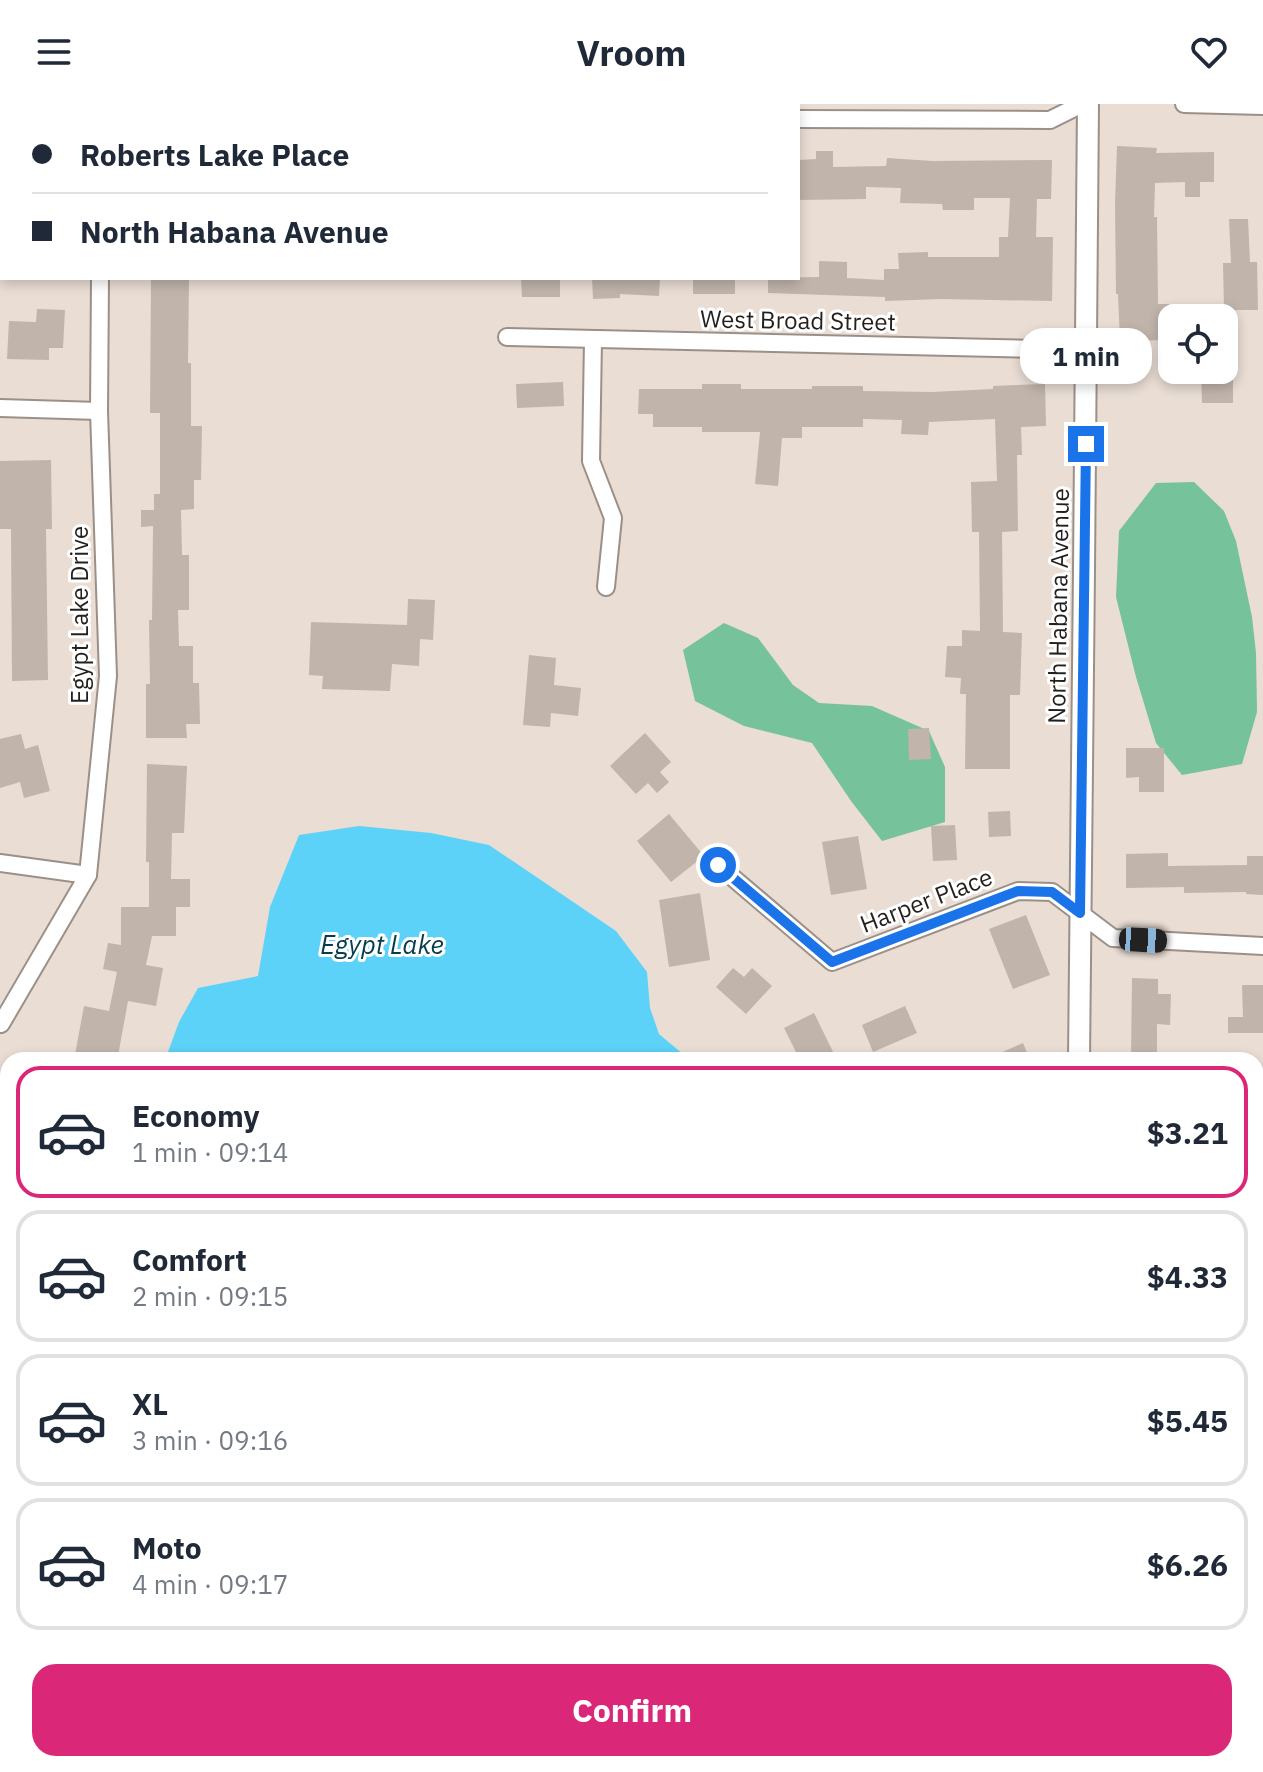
<!DOCTYPE html>
<html lang="en">
<head>
<meta charset="utf-8">
<style>
  body { margin:0; font-family:"IBM Plex Sans",sans-serif; background:#f2f2f3; color:#1f2937; height:100vh; display:flex; flex-direction:column; font-size:30px; white-space:nowrap }
  * { box-sizing:border-box; margin:0 }
  p { font-size:26px; color:#747a83 }
  .icon { flex:none; width:44px; height:44px; fill:none; stroke:currentColor; stroke-width:2; stroke-linecap:round; stroke-linejoin:round }
  .map { position:relative; flex:1; overflow:hidden }
  .details { position:absolute; left:0px; top:948px; width:1264px; height:720px; display:flex; flex-direction:column; background:#fff; border-radius:24px 24px 0 0; box-shadow:0 4px 12px #0003 }
  .details>* { flex:none }
  .top-card { position:absolute; left:0px; top:0px; width:800px; height:176px; box-shadow:0 4px 12px #0003; display:grid; align-content:center; height:176px; padding:0 32px; background:#fff }
  .controls { position:absolute; left:1158px; top:200px; display:grid; gap:16px }
  .controls a { display:grid; place-items:center; width:80px; height:80px; border-radius:16px; background:#fff; box-shadow:0 4px 12px #0003; font-size:40px }
  .end { position:absolute; width:36px; height:36px; margin:-18px; border:10px solid #1a73e8; background:#fff; box-shadow:0 0 0 4px #fff }
  .from { border-radius:50% }
  .bubble { position:absolute; height:56px; border-radius:24px; background:#fff; box-shadow:0 4px 12px #0003; font-size:26px; font-weight:800; line-height:56px; text-align:center }
  .car { position:absolute; width:24px; height:48px; margin:-24px -12px; border-radius:10px; box-shadow:0 0 6px 2px #0007; background:linear-gradient(#222 24%,#8ab4d8 0 40%,#222 0 76%,#8ab4d8 0 86%,#222 0) }
  .top-card b { display:flex; align-items:center; gap:28px; height:76px; font-size:30px }
  .top-card b+b { border-top:2px solid #e0e1e3 }
  .top-card i { width:20px; height:20px; background:#1f2937 }
  ul { padding:14px 0 0; list-style:none }
  li { display:flex; align-items:center; gap:24px; height:132px; margin:0 16px 12px; padding:0 16px; border:4px solid #e0e1e3; border-radius:24px }
  li div { flex:1 }
  li b { display:block; font-size:30px }
  li em { font-style:normal; font-weight:800 }
  li.current { border-color:#db2777 }
  li>.icon { width:72px; height:72px; stroke-width:1.5 }
  .cta { display:flex; gap:16px; margin-top:auto; padding:16px 32px }
  .cta a { flex:1; height:92px; border-radius:24px; background:#db2777; color:#fff; font-size:32px; font-weight:800; line-height:92px; text-align:center }
  header { display:flex; justify-content:space-between; align-items:center; height:104px; padding:0 32px; background:#fff; font-size:36px; font-weight:800 }
  .map>svg:first-child { display:block }
</style>
</head>
<body>
<header><svg class="icon" aria-label="menu" viewBox="0 0 24 24"><path d="M4 6h16M4 12h16M4 18h16"/></svg>Vroom<svg class="icon" aria-label="heart" viewBox="0 0 24 24"><path d="M12 20l-8-8c-3-5 5-10 8-4 3-6 11-1 8 4z"/></svg></header>
<div class="map">
<svg width="1263" height="1668" viewBox="0 0 1263 1668">
  <rect width="100%" height="100%" fill="#e9ddd4"/>
  <g fill="#76c29a">
    <polygon points="1194,378 1224,407 1236,437 1252,513 1256,549 1257,608 1242,660 1182,671 1156,639 1136,573 1116,493 1119,427 1156,379"/>
    <polygon points="724,519 758,534 793,581 819,599 872,602 929,627 945,663 945,718 882,737 851,697 812,639 744,622 695,597 683,546"/>
  </g>
  <g fill="#5dd2f8">
    <polygon points="359,722 431,729 489,741 616,827 647,868 650,904 659,930 690,956 165,956 179,918 198,884 258,872 270,803 299,731"/>
    <polygon points="8,1287 8,1660 943,1660 942,1668 0,1668 0,1288"/>
  </g>
  <g fill="#c0b4ab">
    <polygon points="1117,42 1157,44 1156,49 1214,48 1214,78 1200,78 1200,93 1185,93 1185,78 1155,79 1154,113 1157,113 1158,200 1169,200 1170,236 1120,237 1118,190 1116,190 1115,99"/>
    <polygon points="816,47 833,47 833,63 886,62 887,54 932,57 1052,56 1051,95 1037,95 1036,133 1053,133 1052,197 941,195 885,197 885,193 768,189 768,174 819,173 819,157 847,158 847,174 884,176 884,165 899,165 898,149 928,148 928,153 999,153 999,133 1008,133 1010,94 974,94 974,106 943,106 942,100 900,99 901,84 866,83 866,95 798,96 798,56 816,55"/>
    <polygon points="1229,115 1248,115 1250,158 1257,158 1258,206 1224,206 1223,159 1231,159"/>
    <polygon points="151,174 189,174 188,259 191,259 191,322 202,322 201,376 194,376 194,405 181,406 182,451 189,451 189,506 178,506 179,542 193,542 193,579 199,579 200,620 186,620 187,634 146,634 146,580 150,580 149,516 152,516 153,422 141,423 141,406 154,406 154,390 160,390 160,309 150,309"/>
    <polygon points="521,174 560,174 560,193 522,193"/>
    <polygon points="592,174 660,174 659,192 620,190 620,194 593,195"/>
    <rect x="693" y="174" width="42" height="16"/>
    <polygon points="37,205 65,206 63,244 49,244 49,256 7,255 9,217 36,218"/>
    <polygon points="1201,266 1233,266 1233,299 1202,299"/>
    <polygon points="563,278 564,302 517,304 516,280"/>
    <polygon points="702,280 741,280 741,285 812,285 812,282 863,282 863,287 932,288 993,285 993,282 1045,280 1046,322 1021,323 1022,351 1017,351 1018,427 1002,428 1003,528 1022,529 1020,591 1010,591 1010,665 965,665 966,590 960,590 961,574 945,573 947,542 962,542 962,526 980,527 979,428 972,428 971,378 997,377 995,315 929,318 928,331 901,330 902,316 863,315 863,323 802,323 802,334 782,334 778,382 755,380 760,328 702,328 702,323 653,323 653,310 638,310 639,285 702,285"/>
    <polygon points="51,356 52,425 46,425 48,576 12,577 11,425 0,425 0,357"/>
    <polygon points="408,495 435,496 433,536 420,535 419,562 392,560 390,587 322,585 323,572 309,571 311,518 407,521"/>
    <polygon points="529,551 556,554 554,581 581,584 578,612 551,609 550,623 523,621"/>
    <polygon points="929,624 931,655 909,656 908,625"/>
    <polygon points="645,629 671,658 660,668 669,678 657,689 648,679 636,690 610,662"/>
    <polygon points="21,630 25,645 38,641 50,687 24,694 20,678 0,684 0,635"/>
    <polygon points="1126,644 1164,644 1164,688 1139,688 1139,673 1126,674"/>
    <polygon points="147,660 187,662 184,729 172,729 171,775 190,775 190,803 176,803 176,832 152,832 146,861 163,864 156,902 128,897 118,952 108,950 107,956 74,956 84,902 109,907 117,868 103,865 108,839 121,841 121,803 149,803 149,758 146,758"/>
    <polygon points="1010,707 1011,732 989,733 988,708"/>
    <polygon points="669,710 704,752 671,778 637,737"/>
    <polygon points="955,721 957,756 933,757 931,722"/>
    <polygon points="858,732 867,785 831,791 822,738"/>
    <polygon points="1168,749 1168,762 1247,761 1247,752 1263,752 1263,791 1246,790 1246,788 1184,789 1184,783 1126,784 1126,750"/>
    <polygon points="700,789 710,856 669,863 659,796"/>
    <polygon points="1026,811 1050,871 1013,885 989,825"/>
    <polygon points="733,864 744,873 752,864 772,882 746,910 716,883"/>
    <polygon points="1132,874 1158,875 1158,890 1171,890 1170,921 1157,920 1157,956 1131,956"/>
    <polygon points="1242,881 1263,881 1263,929 1228,929 1228,913 1243,913"/>
    <polygon points="905,902 917,929 873,948 862,921"/>
    <polygon points="814,909 837,956 800,956 784,924"/>
    <polygon points="1023,939 1030,956 984,956"/>
  </g>
  <g fill="none" stroke-linecap="round" stroke-linejoin="round">
    <g stroke="#9b9088" stroke-width="20">
      <g id="minor">
        <polyline points="1184,0 1263,2"/>
        <polyline points="102,2 102,0"/>
        <polyline points="798,15 1050,16 1082,0"/>
        <polyline points="0,58 2,58"/>
        <polyline points="507,233 1088,246"/>
        <polyline points="593,236 591,357 613,414 606,483"/>
        <polyline points="0,304 99,307"/>
        <polyline points="0,759 88,771"/>
        <polyline points="718,761 832,858 1018,787 1052,788 1113,834 1263,842"/>
        <polyline points="1,920 88,771 108,572 99,307 100,174"/>
        <polyline points="1256,1616 1263,1616"/>
      </g>
    </g>
    <g stroke="#9b9088" stroke-width="24">
      <g id="tertiary">
        <path d="M1079,956C1080,637 1088,319 1088,0"/>
        <polyline points="1077,1668 1077,1660"/>
      </g>
    </g>
    <use href="#minor" stroke="#fff" stroke-width="16"/>
    <use href="#tertiary" stroke="#fff" stroke-width="20"/>
  </g>
  <g fill="none" stroke-linecap="round" stroke-linejoin="round">
    <polyline stroke="#1a73e8" stroke-width="10" points="718,761 832,858 1018,787 1052,788 1080,809 1086,340"/>
  </g>
  <g text-anchor="middle" dominant-baseline="central" stroke-width="6" stroke-linejoin="round" paint-order="stroke">
    <g font-size="24" fill="#231f1c" stroke="#fff">
      <text transform="translate(798 216) rotate(1)">West Broad Street</text>
      <text transform="translate(1058 502) rotate(-89)">North Habana Avenue</text>
      <text transform="translate(79 511) rotate(-90)">Egypt Lake Drive</text>
      <text transform="translate(926 796) rotate(-21)">Harper Place</text>
    </g>
    <g font-size="26" font-style="italic" fill="#053d4c" stroke="#fff">
      <text x="382" y="840">Egypt Lake</text>
    </g>
  </g>
</svg>
<div class="controls">
<a><svg class="icon" aria-label="locate" viewBox="0 0 24 24"><circle cx="12" cy="12" r="6"/><path d="M12 2v4M12 18v4M2 12h4M18 12h4"/></svg></a>
</div>
<i class="end from" style="left:718px;top:761px"></i>
<i class="end" style="left:1086px;top:340px"></i>
<div class="bubble" style="left:1020px;top:224px;width:132px">1 min</div>
<i class="car" style="left:1143px;top:836px;rotate:93deg"></i>
<div class="top-card">
<b><i class="from"></i>Roberts Lake Place</b>
<b><i></i>North Habana Avenue</b>
</div>
<section class="details">
<ul>
<li class="current"><svg class="icon" aria-label="car" viewBox="0 0 24 24"><path d="M5 17H2v-5l4-1 3-4h7l3 4 3 1v5h-3M9 17h6M6 11h13"/><circle cx="7" cy="17" r="2"/><circle cx="17" cy="17" r="2"/></svg><div><b>Economy</b><p>1 min · 09:14</p></div><em>$3.21</em></li>
<li><svg class="icon" aria-label="car" viewBox="0 0 24 24"><path d="M5 17H2v-5l4-1 3-4h7l3 4 3 1v5h-3M9 17h6M6 11h13"/><circle cx="7" cy="17" r="2"/><circle cx="17" cy="17" r="2"/></svg><div><b>Comfort</b><p>2 min · 09:15</p></div><em>$4.33</em></li>
<li><svg class="icon" aria-label="car" viewBox="0 0 24 24"><path d="M5 17H2v-5l4-1 3-4h7l3 4 3 1v5h-3M9 17h6M6 11h13"/><circle cx="7" cy="17" r="2"/><circle cx="17" cy="17" r="2"/></svg><div><b>XL</b><p>3 min · 09:16</p></div><em>$5.45</em></li>
<li><svg class="icon" aria-label="car" viewBox="0 0 24 24"><path d="M5 17H2v-5l4-1 3-4h7l3 4 3 1v5h-3M9 17h6M6 11h13"/><circle cx="7" cy="17" r="2"/><circle cx="17" cy="17" r="2"/></svg><div><b>Moto</b><p>4 min · 09:17</p></div><em>$6.26</em></li>
</ul>
<div class="cta"><a>Confirm</a></div>
</section>
</div>
</body>
</html>
